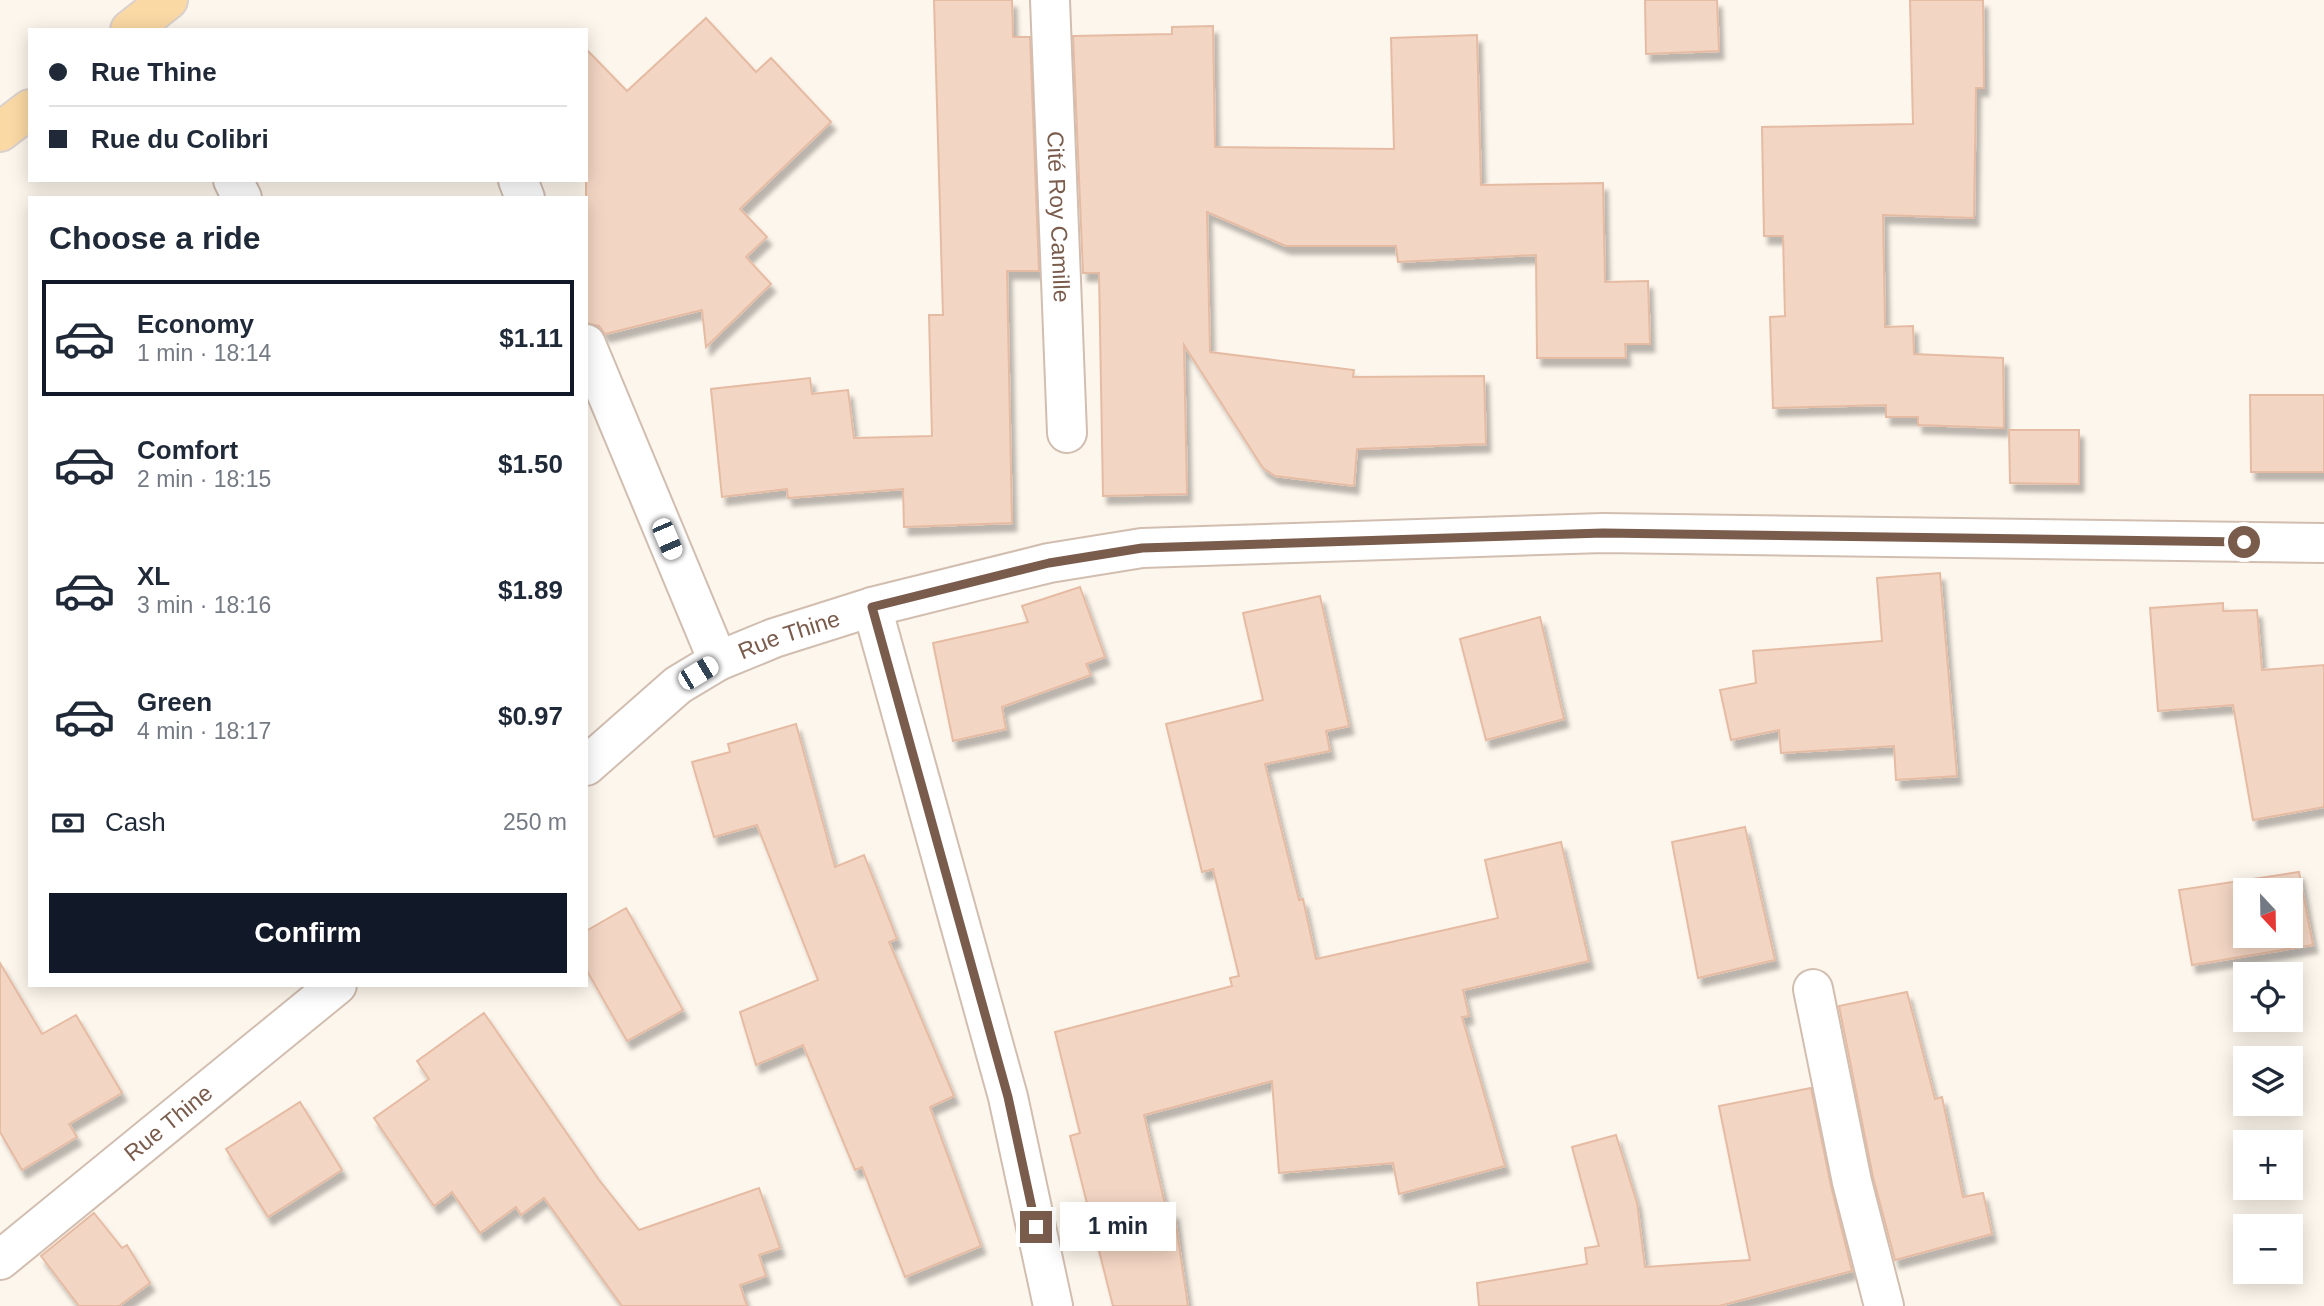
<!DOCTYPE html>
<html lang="en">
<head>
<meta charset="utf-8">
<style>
  body { margin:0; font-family:Arial,sans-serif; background:#f6f6f7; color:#1f2937; height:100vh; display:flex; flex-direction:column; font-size:26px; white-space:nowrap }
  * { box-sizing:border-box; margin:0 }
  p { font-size:23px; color:#747a83 }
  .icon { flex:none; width:38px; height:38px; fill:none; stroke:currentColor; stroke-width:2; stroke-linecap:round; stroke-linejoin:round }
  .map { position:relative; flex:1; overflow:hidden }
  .side { position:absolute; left:28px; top:196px; width:560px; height:791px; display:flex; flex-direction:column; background:#fff; border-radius:0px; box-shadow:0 4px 18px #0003 }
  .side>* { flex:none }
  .banner { position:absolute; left:28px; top:28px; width:560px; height:154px; border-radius:0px; box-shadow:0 4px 18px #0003; display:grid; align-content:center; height:154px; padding:0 21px; background:#fff }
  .needle { width:46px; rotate:158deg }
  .buttons { position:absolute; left:2233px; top:878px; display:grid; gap:14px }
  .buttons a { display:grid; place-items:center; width:70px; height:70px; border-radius:0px; background:#fff; box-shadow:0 4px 18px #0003; font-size:35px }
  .end { position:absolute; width:32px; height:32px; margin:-16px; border:9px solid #7a5c4d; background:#fff; box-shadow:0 0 0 4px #fff }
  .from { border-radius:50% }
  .bubble { position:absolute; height:49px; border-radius:0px; background:#fff; box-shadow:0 4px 18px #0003; font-size:23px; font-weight:600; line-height:49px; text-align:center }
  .car { position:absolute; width:21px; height:42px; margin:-21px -10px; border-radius:9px; box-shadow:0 0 5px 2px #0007; background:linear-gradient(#fff 24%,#345 0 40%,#fff 0 76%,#345 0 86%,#fff 0) }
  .banner b { display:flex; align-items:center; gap:24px; height:66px; font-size:26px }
  .banner b+b { border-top:2px solid #e0e1e3 }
  .banner i { width:18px; height:18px; background:#1f2937 }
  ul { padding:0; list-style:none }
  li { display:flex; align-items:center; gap:21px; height:116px; margin:0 14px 10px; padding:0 7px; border:4px solid transparent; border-radius:0px }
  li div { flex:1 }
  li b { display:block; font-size:26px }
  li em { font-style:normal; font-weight:600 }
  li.current { border-color:#111827 }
  li>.icon { width:63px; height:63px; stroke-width:1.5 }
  h2 { padding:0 21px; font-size:32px; line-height:84px }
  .pay { display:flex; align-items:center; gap:18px; height:77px; padding:0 21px; font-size:26px }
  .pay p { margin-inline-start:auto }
  .button { display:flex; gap:14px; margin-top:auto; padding:14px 21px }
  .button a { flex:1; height:80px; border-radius:0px; background:#111827; color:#fff; font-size:28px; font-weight:600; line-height:80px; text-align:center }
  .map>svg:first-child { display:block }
</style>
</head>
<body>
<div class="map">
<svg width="2324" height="1306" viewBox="0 0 2324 1306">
  <defs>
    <filter id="shadow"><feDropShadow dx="4.5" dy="8" stdDeviation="2" flood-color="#0004"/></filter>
  </defs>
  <rect width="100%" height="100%" fill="#fdf6ec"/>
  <g fill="#f3d5c3" stroke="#e6bba3" stroke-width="2" fill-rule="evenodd" filter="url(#shadow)">
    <polygon points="934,0 1012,0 1013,37 1030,37 1039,271 1007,271 1012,523 904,527 903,489 788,498 787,489 722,497 711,389 810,378 812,394 848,390 854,438 932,436 929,315 943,315"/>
    <polygon points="1645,0 1717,0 1719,51 1646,54"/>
    <polygon points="1910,0 1983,0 1984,88 1976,88 1974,218 1883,215 1885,327 1913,326 1914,354 2003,358 2004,428 1918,425 1918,417 1886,417 1886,405 1773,408 1770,317 1785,316 1783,236 1764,236 1762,127 1913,124"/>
    <polygon points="706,18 756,72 771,58 831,122 740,209 767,237 746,257 771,284 706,347 702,310 605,334 599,326 586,323 586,49 627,91"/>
    <polygon points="1213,26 1215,147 1394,149 1391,38 1477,35 1481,185 1603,183 1605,282 1648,281 1650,344 1625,344 1626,358 1537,358 1536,255 1398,262 1396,246 1286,246 1207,212 1210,352 1354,370 1353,377 1484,376 1486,444 1357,449 1354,486 1275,476 1263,468 1184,345 1187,494 1103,496 1099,273 1083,273 1073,36 1172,34 1172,27"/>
    <polygon points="2250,395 2324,395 2324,472 2251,472"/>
    <polygon points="2009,430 2079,430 2079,484 2010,483"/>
    <polygon points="1940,573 1957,776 1896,780 1894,746 1781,753 1779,730 1731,740 1720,690 1756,683 1753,651 1882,641 1877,578"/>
    <polygon points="1080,587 1105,657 1086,664 1091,675 1002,707 1006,729 953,741 933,643 1028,622 1022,606"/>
    <polygon points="1320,596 1349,726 1326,731 1330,751 1265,764 1299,900 1303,899 1316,959 1498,918 1485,860 1561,842 1589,961 1463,990 1469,1016 1462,1017 1505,1166 1399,1194 1393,1163 1279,1173 1272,1081 1144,1115 1167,1213 1174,1211 1188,1306 1113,1306 1070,1136 1080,1133 1055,1032 1232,986 1230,978 1239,976 1213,869 1202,872 1166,724 1263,700 1243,613"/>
    <polygon points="2223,603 2223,611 2257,610 2262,670 2324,665 2324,807 2253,820 2233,705 2158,711 2150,608"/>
    <polygon points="1540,617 1564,719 1486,740 1460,639"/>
    <polygon points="796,724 835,867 864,855 897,939 889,942 954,1096 930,1107 981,1246 905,1277 862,1167 855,1170 803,1045 756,1065 740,1012 818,980 757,825 714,837 692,762 730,752 728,744"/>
    <polygon points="1745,827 1775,960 1698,978 1672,842"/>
    <path d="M2299,872L2313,945L2192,965L2179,890ZM2245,891H2291V936H2245Z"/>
    <polygon points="626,908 683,1010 627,1041 586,969 586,931"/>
    <polygon points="0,963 42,1034 76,1015 122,1093 69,1124 77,1137 22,1170 0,1132"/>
    <polygon points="1907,992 1935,1099 1942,1097 1963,1197 1983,1193 1992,1234 1895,1260 1873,1177 1839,1006"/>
    <polygon points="484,1013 599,1180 639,1230 759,1188 780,1248 759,1255 766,1276 740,1285 747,1306 622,1306 544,1198 521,1215 516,1207 480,1233 452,1192 434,1206 374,1118 429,1079 417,1061"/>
    <polygon points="1811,1088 1831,1186 1852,1271 1719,1306 1479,1306 1477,1283 1587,1264 1585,1248 1599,1246 1572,1147 1616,1135 1637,1203 1645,1267 1750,1260 1719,1106"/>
    <polygon points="300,1102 342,1170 268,1217 226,1149"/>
    <polygon points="94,1213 122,1248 127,1245 150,1283 119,1306 79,1306 41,1256"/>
  </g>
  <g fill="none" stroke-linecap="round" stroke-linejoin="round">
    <g stroke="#d1beb0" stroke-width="42">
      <g id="minor">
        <path id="s1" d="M1050,0L1067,433"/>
        <polyline points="233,180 242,198"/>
        <polyline points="518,180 525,198"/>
        <polyline points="586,344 718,661"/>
        <polyline points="872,607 1008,1097 1053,1306"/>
        <path id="s2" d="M586,766L678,685L718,661L774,638L872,607L1049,563L1142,548L1603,533L2324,543"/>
        <polyline points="1813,989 1852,1182 1884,1306"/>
        <path id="s3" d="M0,1260L337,985"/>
      </g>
    </g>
    <g stroke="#dad1cd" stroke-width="42">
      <g id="major">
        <polyline points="130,30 168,0"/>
        <polyline points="0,132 30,109"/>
      </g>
    </g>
    <use href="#minor" stroke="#fff" stroke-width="38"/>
    <use href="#major" stroke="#fbd9a5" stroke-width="38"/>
  </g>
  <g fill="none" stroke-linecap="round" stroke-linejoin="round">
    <polyline stroke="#7a5c4d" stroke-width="9" points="1036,1227 1008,1097 872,607 1049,563 1142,548 1603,533 2244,542"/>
  </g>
  <g text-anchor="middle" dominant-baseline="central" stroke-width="7" stroke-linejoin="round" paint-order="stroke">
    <g font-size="23" fill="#7a5c4d" stroke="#fffaf3">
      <text stroke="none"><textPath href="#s1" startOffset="217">Cité Roy Camille</textPath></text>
      <text stroke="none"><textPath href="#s2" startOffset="245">Rue Thine</textPath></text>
      <text stroke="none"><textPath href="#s3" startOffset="217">Rue Thine</textPath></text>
    </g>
  </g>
</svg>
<div class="buttons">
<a><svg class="needle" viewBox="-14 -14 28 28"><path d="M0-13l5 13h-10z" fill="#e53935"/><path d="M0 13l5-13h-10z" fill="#747a83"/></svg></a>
<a><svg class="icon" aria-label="locate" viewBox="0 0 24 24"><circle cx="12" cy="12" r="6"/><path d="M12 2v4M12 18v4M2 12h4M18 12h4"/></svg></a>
<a><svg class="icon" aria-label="layers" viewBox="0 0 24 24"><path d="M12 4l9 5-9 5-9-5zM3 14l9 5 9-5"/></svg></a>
<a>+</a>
<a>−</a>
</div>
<i class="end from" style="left:2244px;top:542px"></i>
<i class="end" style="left:1036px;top:1227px"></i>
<div class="bubble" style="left:1060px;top:1202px;width:116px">1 min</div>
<i class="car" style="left:667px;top:539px;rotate:157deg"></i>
<i class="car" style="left:698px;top:673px;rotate:59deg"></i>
<div class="banner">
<b><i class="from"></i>Rue Thine</b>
<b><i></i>Rue du Colibri</b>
</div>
<section class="side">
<h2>Choose a ride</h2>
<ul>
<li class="current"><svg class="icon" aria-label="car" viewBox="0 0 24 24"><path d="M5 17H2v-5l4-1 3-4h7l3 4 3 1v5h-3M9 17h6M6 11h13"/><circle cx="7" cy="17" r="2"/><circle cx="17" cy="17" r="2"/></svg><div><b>Economy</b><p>1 min · 18:14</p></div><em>$1.11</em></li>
<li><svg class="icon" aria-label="car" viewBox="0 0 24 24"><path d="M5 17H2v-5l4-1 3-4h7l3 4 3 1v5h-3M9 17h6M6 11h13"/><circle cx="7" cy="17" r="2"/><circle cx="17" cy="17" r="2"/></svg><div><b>Comfort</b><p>2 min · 18:15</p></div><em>$1.50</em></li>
<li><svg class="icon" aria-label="car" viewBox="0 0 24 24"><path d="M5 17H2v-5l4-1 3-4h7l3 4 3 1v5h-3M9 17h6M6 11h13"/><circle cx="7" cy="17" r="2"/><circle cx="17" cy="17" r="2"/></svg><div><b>XL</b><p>3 min · 18:16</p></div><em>$1.89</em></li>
<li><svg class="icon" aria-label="car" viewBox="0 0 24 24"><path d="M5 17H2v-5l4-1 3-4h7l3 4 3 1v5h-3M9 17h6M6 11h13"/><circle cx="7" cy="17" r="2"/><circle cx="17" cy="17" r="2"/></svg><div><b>Green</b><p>4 min · 18:17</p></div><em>$0.97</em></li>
</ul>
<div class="pay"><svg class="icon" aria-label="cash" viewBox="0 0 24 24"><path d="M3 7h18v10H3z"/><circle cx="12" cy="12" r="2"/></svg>Cash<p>250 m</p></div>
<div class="button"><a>Confirm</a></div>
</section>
</div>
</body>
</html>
